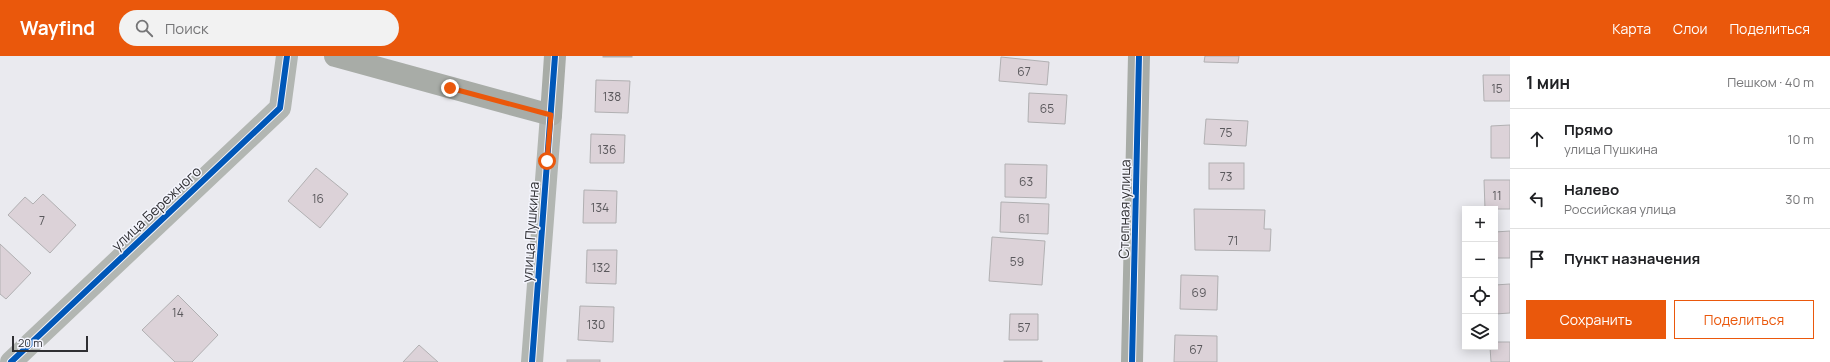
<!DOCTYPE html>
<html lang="ru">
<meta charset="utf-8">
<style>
:root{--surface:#fff;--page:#f2f2f2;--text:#202124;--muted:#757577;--line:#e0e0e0;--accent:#ea580c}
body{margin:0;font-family:Manrope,sans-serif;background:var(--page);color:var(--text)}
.controls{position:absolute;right:12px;bottom:12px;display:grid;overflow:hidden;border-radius:0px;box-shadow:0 2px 10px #0003}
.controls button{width:36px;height:36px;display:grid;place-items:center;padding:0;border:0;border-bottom:1px solid var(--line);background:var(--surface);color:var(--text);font:20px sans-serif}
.scale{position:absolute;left:12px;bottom:10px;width:76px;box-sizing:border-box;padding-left:4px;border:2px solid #2f2f33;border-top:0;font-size:11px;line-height:14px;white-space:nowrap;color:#2f2f33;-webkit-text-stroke:3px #f4f5fd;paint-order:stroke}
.stop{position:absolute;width:12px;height:12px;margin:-9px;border:3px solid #ea580c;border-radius:50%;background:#fff}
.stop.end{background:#ea580c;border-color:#fff;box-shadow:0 1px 4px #0008}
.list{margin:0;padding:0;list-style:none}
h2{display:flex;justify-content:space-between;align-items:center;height:52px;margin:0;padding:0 16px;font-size:17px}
h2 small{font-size:13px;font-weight:400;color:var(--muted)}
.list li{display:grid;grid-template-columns:26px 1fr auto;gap:12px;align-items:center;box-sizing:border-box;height:60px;padding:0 16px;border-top:1px solid var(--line)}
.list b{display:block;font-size:15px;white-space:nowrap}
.list p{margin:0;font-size:13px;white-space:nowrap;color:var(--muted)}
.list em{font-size:13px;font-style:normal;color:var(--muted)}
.actions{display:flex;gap:8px;padding:12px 16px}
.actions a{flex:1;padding:9px 0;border:1px solid var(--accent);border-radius:0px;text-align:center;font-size:14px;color:var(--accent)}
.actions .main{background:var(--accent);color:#fff}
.icon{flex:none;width:22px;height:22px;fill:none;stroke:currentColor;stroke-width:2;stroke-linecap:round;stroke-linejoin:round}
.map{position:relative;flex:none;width:1510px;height:306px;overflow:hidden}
header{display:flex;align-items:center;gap:24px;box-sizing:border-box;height:56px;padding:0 20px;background:var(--accent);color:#fff}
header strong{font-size:19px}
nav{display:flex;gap:22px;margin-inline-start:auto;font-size:14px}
.search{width:280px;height:36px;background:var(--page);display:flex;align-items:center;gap:10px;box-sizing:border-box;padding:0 14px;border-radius:22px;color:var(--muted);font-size:15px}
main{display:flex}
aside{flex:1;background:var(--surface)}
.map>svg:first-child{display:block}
.building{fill:#dcd2d8;stroke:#b1b0b2}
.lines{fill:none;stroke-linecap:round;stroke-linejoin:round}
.street{stroke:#b2b6b2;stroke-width:22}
.secondary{stroke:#a8aca7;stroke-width:22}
.cycleway-casing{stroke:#f4f5fd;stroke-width:8}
.cycleway{stroke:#0057b8;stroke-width:6}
.route{stroke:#ea580c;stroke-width:5}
.labels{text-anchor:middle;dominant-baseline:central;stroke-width:3;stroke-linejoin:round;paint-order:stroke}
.number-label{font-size:12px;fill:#5a585c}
.street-label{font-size:14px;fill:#2f2f33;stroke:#f4f5fd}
</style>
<header>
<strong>Wayfind</strong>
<div class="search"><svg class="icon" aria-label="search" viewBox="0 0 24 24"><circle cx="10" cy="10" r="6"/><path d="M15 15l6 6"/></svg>Поиск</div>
<nav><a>Карта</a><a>Слои</a><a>Поделиться</a></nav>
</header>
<main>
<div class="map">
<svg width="1510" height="306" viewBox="0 0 1510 306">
<rect width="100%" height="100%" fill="#eaeaef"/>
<g class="building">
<rect x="603" y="0" width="29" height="1"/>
<polygon points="1205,0 1239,0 1238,7 1204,6"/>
<polygon points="1001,1 1049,6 1047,29 999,25"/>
<polygon points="1483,19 1510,19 1510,45 1484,45"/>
<polygon points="596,24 630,25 628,57 595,56"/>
<polygon points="1029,37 1067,39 1065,68 1028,66"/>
<polygon points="1206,63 1248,65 1246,90 1204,88"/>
<polygon points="1510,69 1510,102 1491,102 1491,70"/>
<polygon points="591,78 625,79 624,107 590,107"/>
<rect x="1209" y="107" width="35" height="26"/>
<polygon points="1005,108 1047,109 1046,142 1005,141"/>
<polygon points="316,112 348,138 320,172 288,145"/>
<polygon points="1484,124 1510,124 1510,153 1485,153"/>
<polygon points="584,134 617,135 616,167 583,167"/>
<polygon points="43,138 76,169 50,197 8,159 25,141 33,148"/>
<polygon points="1001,146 1049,148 1048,178 1000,176"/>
<polygon points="1194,153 1265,154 1264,173 1271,173 1270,195 1195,194"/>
<polygon points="1510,175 1510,202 1495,202 1495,176"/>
<polygon points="992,181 1045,185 1042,229 989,225"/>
<polygon points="0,188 31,217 6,243 0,238"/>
<polygon points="587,194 617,194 616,228 586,227"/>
<polygon points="1181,219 1218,220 1217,254 1180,253"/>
<polygon points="1510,228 1510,257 1495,258 1495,229"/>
<polygon points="178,239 218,279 192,306 175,306 142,274"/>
<polygon points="580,250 614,251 613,286 578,284"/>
<polygon points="1010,258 1038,258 1038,284 1009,284"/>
<polygon points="1175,279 1217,280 1217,306 1174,306"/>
<polygon points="1495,286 1510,286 1510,306 1491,306 1490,291 1495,291"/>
<polygon points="419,289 438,306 403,306"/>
<rect x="567" y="304" width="33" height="2"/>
<rect x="1004" y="305" width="38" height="1"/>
</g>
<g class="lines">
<g class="street">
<polyline points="11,306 280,52 287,0"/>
<polyline points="532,306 551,59"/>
</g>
<g class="secondary">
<polyline points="335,0 551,59 555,0"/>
<polyline points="1132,306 1139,0"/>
</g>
<g class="cycleway-casing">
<g id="cycleway">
<polyline points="11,306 280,52 287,0"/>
<polyline points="532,306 555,0"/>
<polyline points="1132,306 1139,0"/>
</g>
</g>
<use href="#cycleway" class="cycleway"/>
</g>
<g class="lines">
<polyline class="route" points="450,32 551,59 547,105"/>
</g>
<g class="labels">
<g class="number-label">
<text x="1024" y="15">67</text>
<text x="1497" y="32">15</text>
<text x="612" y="40">138</text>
<text x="1047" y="52">65</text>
<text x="1226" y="76">75</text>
<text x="607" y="93">136</text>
<text x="1226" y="120">73</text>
<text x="1026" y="125">63</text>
<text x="1497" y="139">11</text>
<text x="318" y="142">16</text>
<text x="600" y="151">134</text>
<text x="1024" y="162">61</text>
<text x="42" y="164">7</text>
<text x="1233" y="184">71</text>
<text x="1017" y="205">59</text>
<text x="601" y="211">132</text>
<text x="1199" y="236">69</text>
<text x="178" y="256">14</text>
<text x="596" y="268">130</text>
<text x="1024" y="271">57</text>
<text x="1196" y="293">67</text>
</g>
<g class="street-label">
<text transform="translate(156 152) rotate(-43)">улица Бережного</text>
<text transform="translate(1124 153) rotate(-89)">Степная улица</text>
<text transform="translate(530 176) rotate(-86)">улица Пушкина</text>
</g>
</g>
</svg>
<div class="controls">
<button>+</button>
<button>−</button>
<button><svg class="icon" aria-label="locate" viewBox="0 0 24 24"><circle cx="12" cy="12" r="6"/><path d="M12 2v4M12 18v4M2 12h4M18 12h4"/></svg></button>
<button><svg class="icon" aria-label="layers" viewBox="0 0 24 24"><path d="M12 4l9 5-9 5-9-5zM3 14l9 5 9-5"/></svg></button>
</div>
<div class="scale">20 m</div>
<div class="stop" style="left:547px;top:105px"></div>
<div class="stop end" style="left:450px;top:32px"></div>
</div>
<aside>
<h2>1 мин<small>Пешком · 40 m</small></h2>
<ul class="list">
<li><svg class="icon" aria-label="ahead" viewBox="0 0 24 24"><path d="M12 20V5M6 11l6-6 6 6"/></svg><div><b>Прямо</b><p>улица Пушкина</p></div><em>10 m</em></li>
<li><svg class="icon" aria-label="left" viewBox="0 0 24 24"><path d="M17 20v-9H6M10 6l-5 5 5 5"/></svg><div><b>Налево</b><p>Российская улица</p></div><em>30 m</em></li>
<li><svg class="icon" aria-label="arrive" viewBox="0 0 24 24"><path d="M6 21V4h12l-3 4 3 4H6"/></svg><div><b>Пункт назначения</b></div></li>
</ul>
<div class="actions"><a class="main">Сохранить</a><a>Поделиться</a></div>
</aside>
</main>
